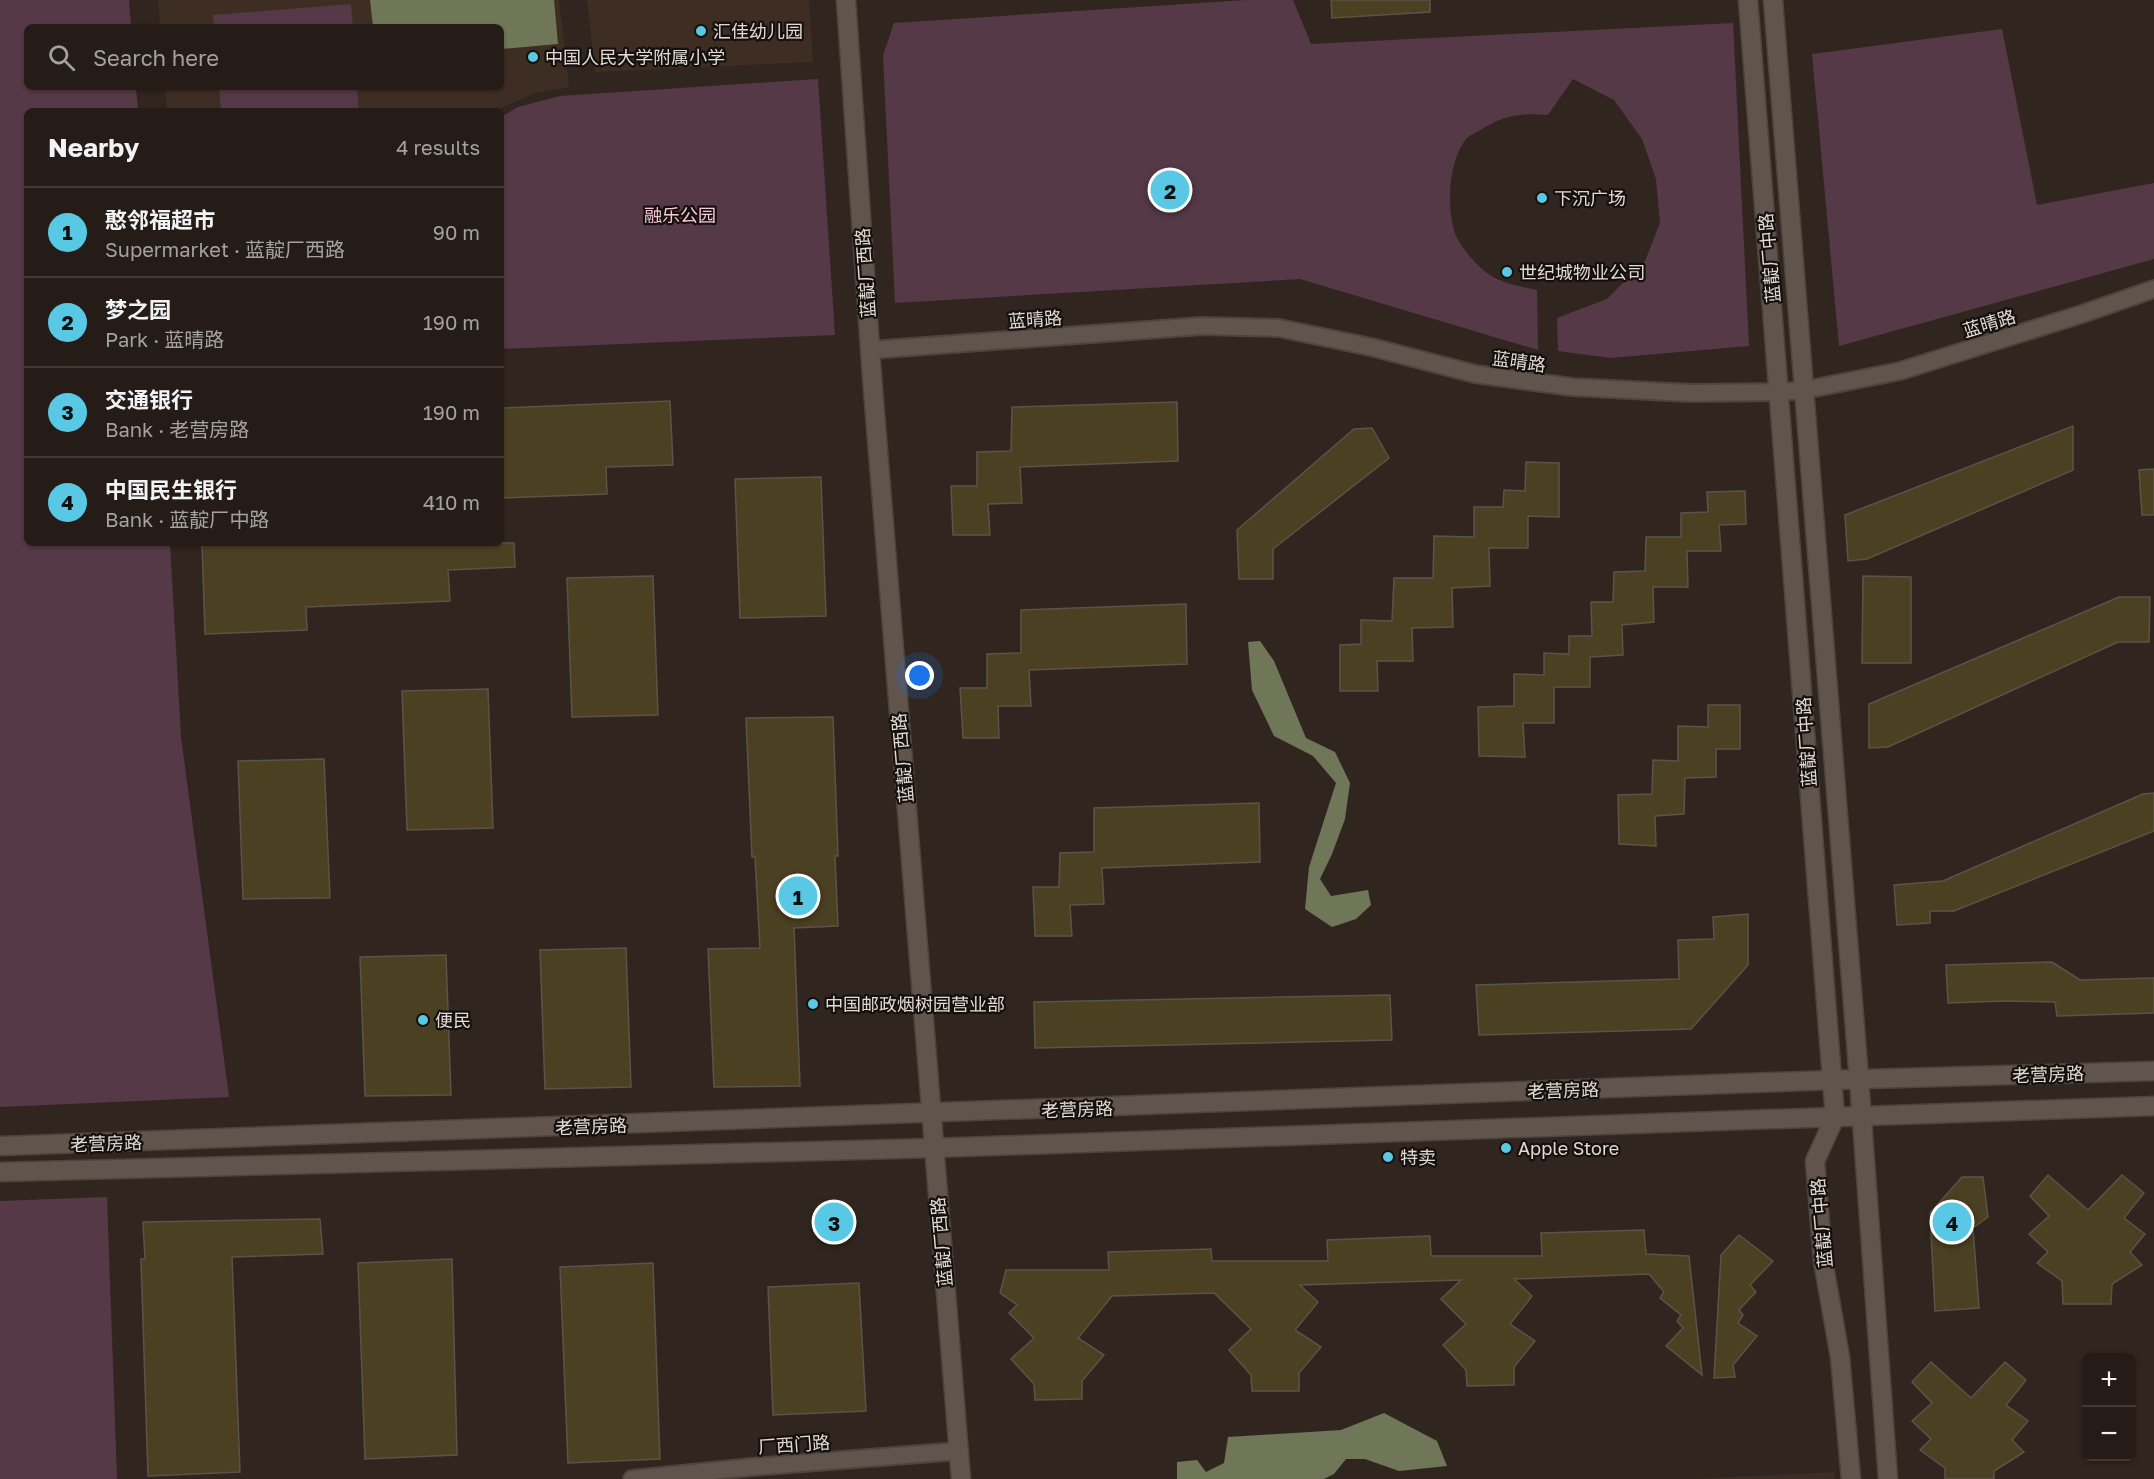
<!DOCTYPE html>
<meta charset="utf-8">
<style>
:root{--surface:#251c17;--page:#2d2520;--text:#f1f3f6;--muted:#a3a1a1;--line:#423a36;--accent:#59c8e4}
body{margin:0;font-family:"Golos Text","Noto Sans SC",sans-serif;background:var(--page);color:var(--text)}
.controls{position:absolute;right:18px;bottom:18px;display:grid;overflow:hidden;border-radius:9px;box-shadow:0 2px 4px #0004}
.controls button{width:54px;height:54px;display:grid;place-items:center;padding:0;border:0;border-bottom:2px solid var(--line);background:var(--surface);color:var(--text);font:30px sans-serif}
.you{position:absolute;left:920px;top:676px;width:21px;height:21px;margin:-15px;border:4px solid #fff;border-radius:50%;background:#1a73e8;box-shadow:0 0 0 9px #1a73e833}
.badge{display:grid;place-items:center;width:39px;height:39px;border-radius:50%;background:var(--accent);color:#111;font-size:20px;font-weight:700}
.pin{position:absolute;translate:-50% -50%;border:3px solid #fff;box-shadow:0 2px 6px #0006}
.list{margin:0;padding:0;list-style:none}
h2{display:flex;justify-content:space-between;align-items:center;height:78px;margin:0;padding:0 24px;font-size:26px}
h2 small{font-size:20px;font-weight:400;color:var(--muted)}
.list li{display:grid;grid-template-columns:39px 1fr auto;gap:18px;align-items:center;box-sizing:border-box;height:90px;padding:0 24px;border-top:2px solid var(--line)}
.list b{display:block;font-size:22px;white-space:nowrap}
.list p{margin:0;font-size:20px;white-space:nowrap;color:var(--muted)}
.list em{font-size:20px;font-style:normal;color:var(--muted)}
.icon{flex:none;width:33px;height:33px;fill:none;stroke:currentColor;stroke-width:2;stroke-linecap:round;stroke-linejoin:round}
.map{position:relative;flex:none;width:2154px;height:1479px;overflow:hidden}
.search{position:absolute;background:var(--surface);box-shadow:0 2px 4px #0004;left:24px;top:24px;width:480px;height:66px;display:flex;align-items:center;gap:15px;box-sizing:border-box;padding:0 21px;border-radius:9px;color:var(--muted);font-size:22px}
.panel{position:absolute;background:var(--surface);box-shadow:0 2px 4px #0004;left:24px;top:108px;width:480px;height:438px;border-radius:9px}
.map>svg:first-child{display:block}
.built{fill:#3d2d22}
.green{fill:#553946}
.water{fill:#6f7758}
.building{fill:#4c4023;stroke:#5a5448;stroke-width:1.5}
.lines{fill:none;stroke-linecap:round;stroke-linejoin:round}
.minor-casing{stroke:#4d443e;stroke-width:20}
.tertiary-casing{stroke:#4d443e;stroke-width:21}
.minor{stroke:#60544c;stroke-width:16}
.tertiary{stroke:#60544c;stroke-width:18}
.poi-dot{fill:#59c8e4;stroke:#15100d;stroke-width:2}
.labels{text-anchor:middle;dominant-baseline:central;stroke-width:4.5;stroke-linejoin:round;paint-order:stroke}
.poi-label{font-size:18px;fill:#e0d9d4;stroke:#15100d;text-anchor:start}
.park-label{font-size:18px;fill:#f8c7dc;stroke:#15100d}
.street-label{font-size:18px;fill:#e0d9d4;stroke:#15100d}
</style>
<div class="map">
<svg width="2154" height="1479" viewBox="0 0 2154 1479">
<rect width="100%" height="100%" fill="#31261f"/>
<g class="built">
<polygon points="158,0 559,0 569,87 536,93 494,111 167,111 165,87 501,87 501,27 160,27"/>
<polygon points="587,0 809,0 813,62 595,72"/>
<polygon points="1834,1472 1835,1479 1694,1479"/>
</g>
<g class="green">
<polygon points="0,0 129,0 131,27 27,27 27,87 136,87 138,111 27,111 27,543 170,543 181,737 229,1097 0,1107"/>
<path d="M1246,0H1293L1311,44L1733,23L1749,346L1610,358L1558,351L1557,318L1607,299L1645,261L1660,223L1656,179L1642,139L1614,100L1573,79L1548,115C1520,113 1503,115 1479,131C1475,133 1470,135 1467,138C1448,160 1446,210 1456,236C1463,250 1479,269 1493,277C1506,284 1522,287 1537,290L1538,350L1300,279L895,303L883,56L894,23Z"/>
<polygon points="351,4 353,27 214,27 213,15"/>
<polygon points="2002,29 2037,205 2154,183 2154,259 1839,346 1812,54"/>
<polygon points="818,79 835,335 501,349 501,117 518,107 560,96"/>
<polygon points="219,87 357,87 359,111 221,111"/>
<polygon points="107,1197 117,1479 0,1479 0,1201"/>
</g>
<g class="water">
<polygon points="370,0 554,0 558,44 501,49 501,27 373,27"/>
<polygon points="1260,641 1274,661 1306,738 1335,752 1350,783 1345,819 1332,854 1320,879 1331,896 1368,890 1371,905 1356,919 1332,927 1305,909 1309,867 1336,783 1313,756 1274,736 1252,690 1248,642"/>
<polygon points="1384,1413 1437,1441 1447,1466 1399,1471 1365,1459 1346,1459 1334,1474 1324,1479 1177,1479 1177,1462 1197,1460 1206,1472 1224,1463 1228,1437 1341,1430"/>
</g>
<g class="building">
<polygon points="1331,0 1430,0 1430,12 1332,18"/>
<polygon points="670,401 673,465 606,467 607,494 501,498 501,408"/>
<polygon points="1177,402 1178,461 1020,467 1022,503 988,504 990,535 953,535 951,486 977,486 977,452 1011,451 1012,407"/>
<polygon points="2073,426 2073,470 1867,559 1848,561 1845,515"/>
<polygon points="1372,428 1389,458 1273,549 1273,579 1239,579 1237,530 1354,429"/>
<polygon points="1526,462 1559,463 1559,517 1528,516 1528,548 1489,548 1490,586 1452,588 1453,627 1412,628 1413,661 1377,661 1378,691 1340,691 1340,645 1361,644 1361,620 1392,621 1394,578 1433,578 1434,536 1474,537 1474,507 1503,507 1504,490 1525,491"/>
<polygon points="2154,469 2154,515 2142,515 2139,470"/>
<polygon points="821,477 826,616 740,618 735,479"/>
<polygon points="1745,491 1746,524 1719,525 1721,551 1687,551 1688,587 1653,587 1654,622 1622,625 1623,655 1590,657 1590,687 1554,687 1554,723 1523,723 1525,757 1479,756 1478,707 1514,706 1514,674 1544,675 1544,653 1569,654 1569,636 1592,636 1591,602 1613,602 1614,572 1645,571 1646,537 1681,537 1681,513 1708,512 1707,492"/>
<polygon points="202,543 514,543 515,567 448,570 450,601 306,607 307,630 205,634"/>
<polygon points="653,576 658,715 572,717 567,578"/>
<polygon points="1863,576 1911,577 1911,663 1862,663"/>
<polygon points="2119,597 2150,597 2149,642 2118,642 1888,747 1869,748 1869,704"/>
<polygon points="1186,604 1187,664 1029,670 1031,706 998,706 999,738 963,738 960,688 987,688 987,654 1021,653 1021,610"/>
<polygon points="488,689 493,828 407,830 402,691"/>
<polygon points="1708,705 1740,705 1740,749 1716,749 1716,777 1685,778 1684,814 1655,816 1656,846 1619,844 1618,795 1652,794 1653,760 1678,761 1678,726 1708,727"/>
<polygon points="833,717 838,856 835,856 838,926 794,928 800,1086 714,1087 708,949 760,948 755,857 752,857 746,718"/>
<polygon points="324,759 330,898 243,899 238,761"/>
<polygon points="2154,793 2154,831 1954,911 1930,911 1930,923 1897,925 1894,885 1943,881 2143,794"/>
<polygon points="1259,803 1260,862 1102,868 1104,904 1070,905 1072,936 1035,936 1033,887 1059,887 1060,853 1094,852 1094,808"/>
<polygon points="1748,914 1748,965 1691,1029 1479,1035 1476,985 1679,979 1678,940 1714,939 1713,917"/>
<polygon points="626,948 631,1087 545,1089 540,950"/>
<polygon points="446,955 451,1095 365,1096 360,957"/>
<polygon points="2052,962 2080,980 2154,978 2154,1013 2057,1016 2055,1002 2004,1001 1948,1003 1946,965"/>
<polygon points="1390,995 1392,1040 1035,1048 1034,1002"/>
<polygon points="2048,1175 2088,1210 2122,1175 2144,1193 2124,1218 2145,1234 2130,1252 2142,1265 2112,1284 2111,1304 2063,1304 2062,1281 2037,1263 2048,1252 2029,1234 2049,1216 2030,1196"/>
<polygon points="1962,1177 1983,1177 1988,1217 1973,1228 1979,1308 1935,1311 1930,1213"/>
<polygon points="320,1219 323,1254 232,1257 240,1472 148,1476 141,1259 145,1259 143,1222"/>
<polygon points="1644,1230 1646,1254 1689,1256 1702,1375 1666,1346 1683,1328 1677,1321 1681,1315 1660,1298 1664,1292 1649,1274 1514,1279 1532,1296 1510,1324 1535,1341 1514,1367 1514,1385 1467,1386 1466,1370 1443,1345 1466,1324 1441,1299 1461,1280 1300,1285 1318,1302 1295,1330 1321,1347 1299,1373 1299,1391 1252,1391 1251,1375 1229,1350 1251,1329 1214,1293 1112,1296 1078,1338 1104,1355 1082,1381 1082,1399 1035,1400 1034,1384 1011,1359 1034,1338 1009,1313 1017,1305 1000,1293 1006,1270 1109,1270 1108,1252 1211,1249 1212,1261 1328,1261 1327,1240 1430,1236 1431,1256 1542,1256 1541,1233"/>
<polygon points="1739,1235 1773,1261 1750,1285 1756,1292 1739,1310 1743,1315 1738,1323 1757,1336 1733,1365 1735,1377 1714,1378 1721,1255"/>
<polygon points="452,1259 457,1455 365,1459 358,1263"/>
<polygon points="653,1263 660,1459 568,1463 560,1267"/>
<polygon points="859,1283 866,1411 773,1415 768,1287"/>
<polygon points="1931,1362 1971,1398 2005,1362 2026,1380 2006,1405 2028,1421 2012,1440 2024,1452 1994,1471 1994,1479 1945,1479 1945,1468 1920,1450 1931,1439 1912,1421 1932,1403 1912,1382"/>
</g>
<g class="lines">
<g class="minor-casing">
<g id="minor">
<polyline points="870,350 1202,326 1279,328 1371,347 1475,374 1572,387 1690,393 1780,392 1805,390 1900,371 2082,314 2154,289"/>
<polyline points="632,1479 752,1467 959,1451"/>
</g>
</g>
<g class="tertiary-casing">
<g id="tertiary">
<polyline points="846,0 872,377 961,1479"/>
<polyline points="1748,0 1835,1117 1815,1161 1823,1261 1840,1357 1851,1479"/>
<polyline points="1773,0 1859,1079 1888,1479"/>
<polyline points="0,1146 1832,1080 2154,1071"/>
<polyline points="0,1172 933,1148 2154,1106"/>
</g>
</g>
<use href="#minor" class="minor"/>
<use href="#tertiary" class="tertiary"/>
</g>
<g class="poi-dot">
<circle cx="701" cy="31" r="6"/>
<circle cx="533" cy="57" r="6"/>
<circle cx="1542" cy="198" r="6"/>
<circle cx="1507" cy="272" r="6"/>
<circle cx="813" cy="1004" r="6"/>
<circle cx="423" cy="1020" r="6"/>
<circle cx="1506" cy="1148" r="6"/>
<circle cx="1388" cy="1157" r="6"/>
</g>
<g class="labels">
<g class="poi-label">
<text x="713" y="31">汇佳幼儿园</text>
<text x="545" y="57">中国人民大学附属小学</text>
<text x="1554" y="198">下沉广场</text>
<text x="1519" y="272">世纪城物业公司</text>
<text x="825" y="1004">中国邮政烟树园营业部</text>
<text x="435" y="1020">便民</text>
<text x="1518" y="1148">Apple Store</text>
<text x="1400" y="1157">特卖</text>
</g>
<g class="park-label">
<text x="680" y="215">融乐公园</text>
</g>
<g class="street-label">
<text transform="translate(1769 258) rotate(-95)">蓝靛厂中路</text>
<text transform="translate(865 273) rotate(-94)">蓝靛厂西路</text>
<text transform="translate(1035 319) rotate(-4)">蓝晴路</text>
<text transform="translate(1989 323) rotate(-17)">蓝晴路</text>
<text transform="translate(1519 361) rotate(8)">蓝晴路</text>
<text transform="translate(1806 742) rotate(-94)">蓝靛厂中路</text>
<text transform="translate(902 758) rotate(-95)">蓝靛厂西路</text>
<text transform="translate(2048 1074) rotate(-2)">老营房路</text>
<text transform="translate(1563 1090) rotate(-2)">老营房路</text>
<text transform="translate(1077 1109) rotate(-2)">老营房路</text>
<text transform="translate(591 1126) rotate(-2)">老营房路</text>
<text transform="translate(106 1143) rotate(-2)">老营房路</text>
<text transform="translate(1821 1223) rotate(-95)">蓝靛厂中路</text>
<text transform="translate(941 1242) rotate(-95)">蓝靛厂西路</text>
<text transform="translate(794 1444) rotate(-4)">厂西门路</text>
</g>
</g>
</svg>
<div class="controls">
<button>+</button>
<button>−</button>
</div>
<div class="you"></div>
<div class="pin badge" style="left:798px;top:896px">1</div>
<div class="pin badge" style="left:1170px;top:190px">2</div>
<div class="pin badge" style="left:834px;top:1222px">3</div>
<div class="pin badge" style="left:1952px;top:1222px">4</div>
<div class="search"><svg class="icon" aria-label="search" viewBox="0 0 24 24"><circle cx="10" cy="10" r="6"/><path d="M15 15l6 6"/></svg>Search here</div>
<section class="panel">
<h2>Nearby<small>4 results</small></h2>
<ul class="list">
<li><span class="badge">1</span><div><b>憨邻福超市</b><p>Supermarket · 蓝靛厂西路</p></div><em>90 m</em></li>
<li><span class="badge">2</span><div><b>梦之园</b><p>Park · 蓝晴路</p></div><em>190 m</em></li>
<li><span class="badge">3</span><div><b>交通银行</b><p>Bank · 老营房路</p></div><em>190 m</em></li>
<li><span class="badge">4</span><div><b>中国民生银行</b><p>Bank · 蓝靛厂中路</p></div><em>410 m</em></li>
</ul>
</section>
</div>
